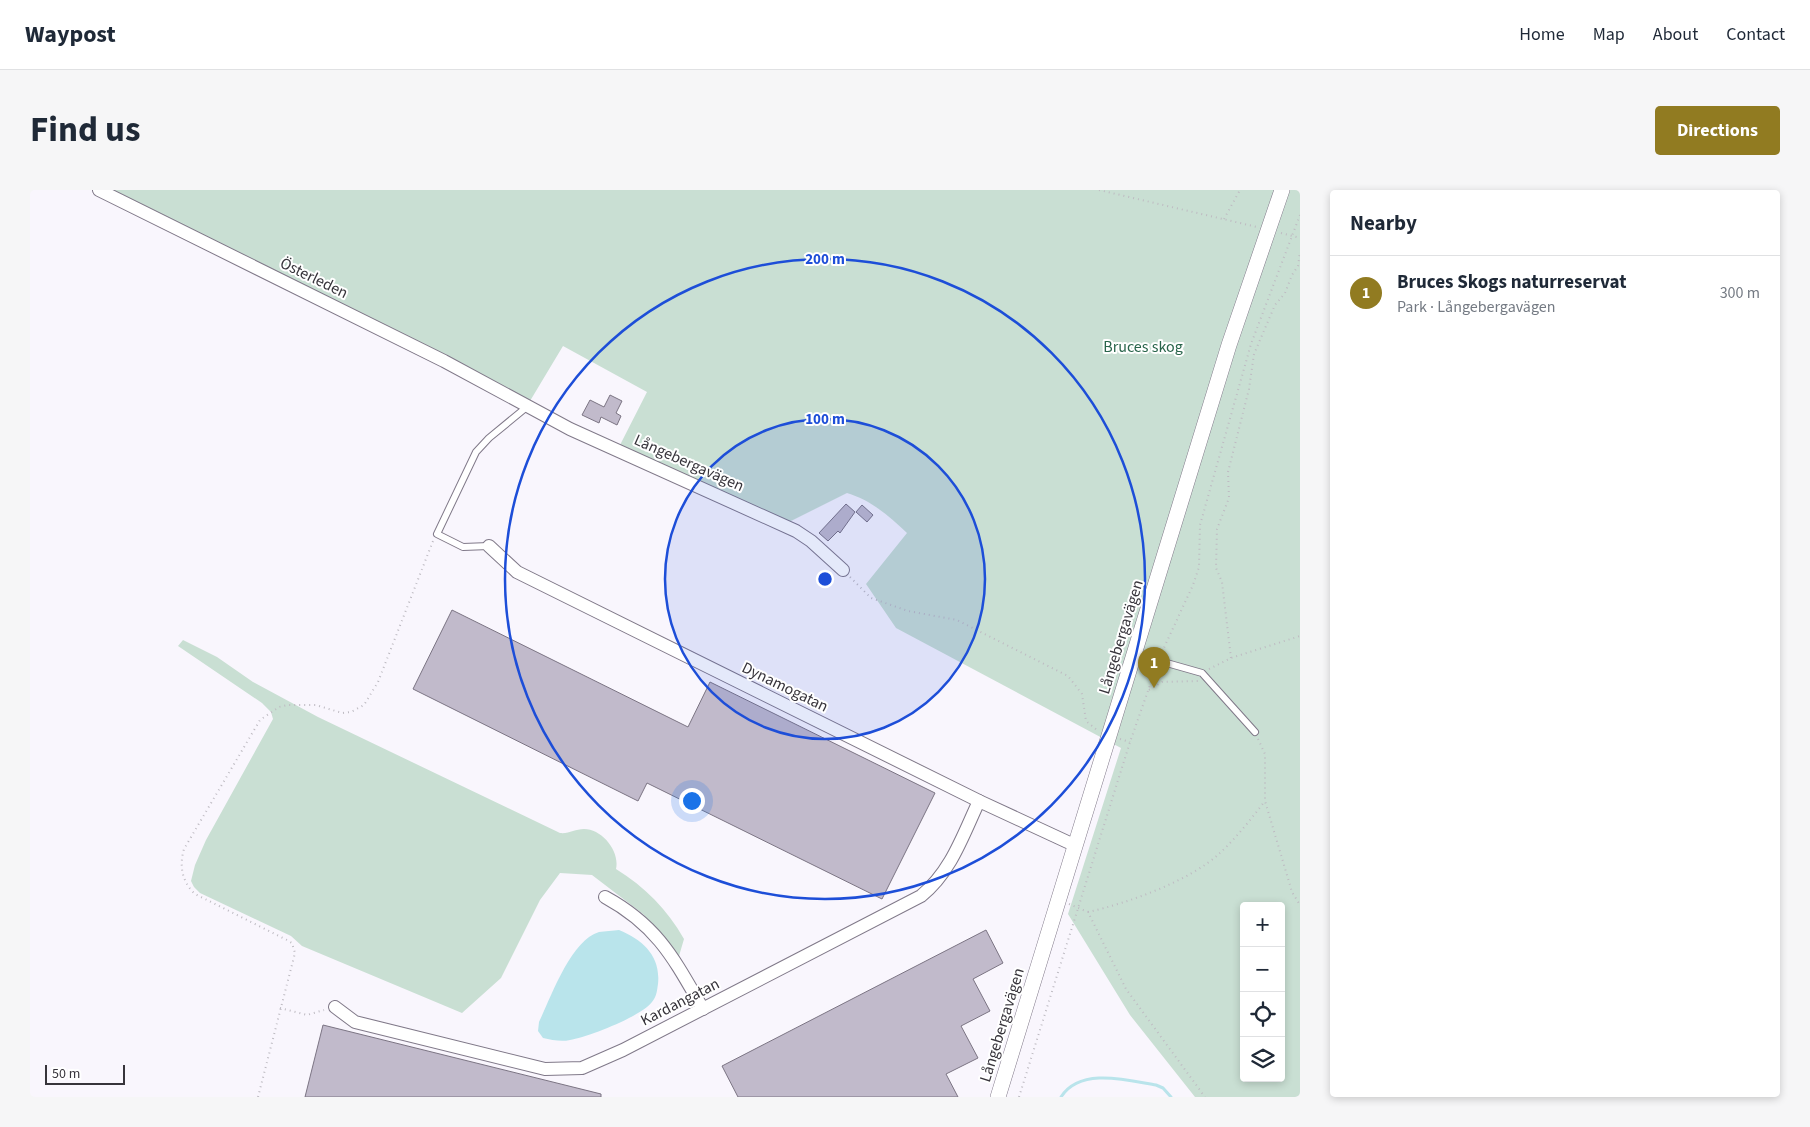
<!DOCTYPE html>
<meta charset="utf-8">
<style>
:root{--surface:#fff;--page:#f6f6f7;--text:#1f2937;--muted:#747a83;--line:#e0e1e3;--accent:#917b21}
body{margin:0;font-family:"Source Sans 3",sans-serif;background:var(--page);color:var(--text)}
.controls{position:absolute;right:15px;bottom:15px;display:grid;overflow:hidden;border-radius:5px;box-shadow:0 2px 8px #0003}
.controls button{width:45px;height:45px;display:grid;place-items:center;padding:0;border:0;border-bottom:1px solid var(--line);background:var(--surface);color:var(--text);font:25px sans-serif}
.scale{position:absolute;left:15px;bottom:12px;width:80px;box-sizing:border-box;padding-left:5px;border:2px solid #37343b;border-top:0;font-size:14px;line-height:18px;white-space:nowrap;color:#37343b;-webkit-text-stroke:4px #fff;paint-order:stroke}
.you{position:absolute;left:661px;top:610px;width:18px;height:18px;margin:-12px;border:4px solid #fff;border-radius:50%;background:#1a73e8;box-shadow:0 0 0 8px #1a73e833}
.badge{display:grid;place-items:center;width:32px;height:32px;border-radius:50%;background:var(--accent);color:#fff;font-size:16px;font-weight:700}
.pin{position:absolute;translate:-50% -41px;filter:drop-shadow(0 1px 2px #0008)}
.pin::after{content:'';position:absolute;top:26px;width:18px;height:15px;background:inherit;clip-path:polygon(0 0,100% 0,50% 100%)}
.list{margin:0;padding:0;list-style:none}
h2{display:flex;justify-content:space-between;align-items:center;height:65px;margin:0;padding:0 20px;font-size:21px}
h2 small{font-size:16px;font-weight:400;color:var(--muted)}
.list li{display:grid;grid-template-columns:32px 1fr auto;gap:15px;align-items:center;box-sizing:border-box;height:75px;padding:0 20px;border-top:1px solid var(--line)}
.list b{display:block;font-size:19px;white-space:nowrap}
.list p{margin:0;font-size:16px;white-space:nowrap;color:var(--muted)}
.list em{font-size:16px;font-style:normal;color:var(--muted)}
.icon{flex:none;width:28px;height:28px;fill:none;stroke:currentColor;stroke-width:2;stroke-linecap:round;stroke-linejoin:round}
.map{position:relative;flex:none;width:1270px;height:907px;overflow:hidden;border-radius:5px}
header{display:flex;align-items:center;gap:30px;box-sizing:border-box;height:70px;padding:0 25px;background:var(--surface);border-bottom:1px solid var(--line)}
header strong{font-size:24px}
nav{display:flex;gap:28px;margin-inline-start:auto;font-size:18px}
.intro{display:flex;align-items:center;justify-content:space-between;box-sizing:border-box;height:120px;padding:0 30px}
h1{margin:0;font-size:35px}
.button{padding:12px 22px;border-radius:5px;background:var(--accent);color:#fff;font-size:18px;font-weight:700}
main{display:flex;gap:30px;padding:0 30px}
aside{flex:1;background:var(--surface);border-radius:5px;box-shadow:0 2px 8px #0003}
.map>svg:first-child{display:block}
.green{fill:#c9dfd3;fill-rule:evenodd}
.water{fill:#b9e4eb}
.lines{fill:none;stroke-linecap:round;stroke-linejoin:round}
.stream{stroke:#b9e4eb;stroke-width:3}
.building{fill:#c1bacb;stroke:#7b7483}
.service-casing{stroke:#807989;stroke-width:8}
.minor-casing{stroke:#807989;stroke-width:14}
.tertiary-casing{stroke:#807989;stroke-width:16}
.path{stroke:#bebbc2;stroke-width:2;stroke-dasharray:1 4;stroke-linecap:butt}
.service{stroke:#fff;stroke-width:6}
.minor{stroke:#fff;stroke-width:12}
.tertiary{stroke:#fff;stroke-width:15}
.ring{fill:none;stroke:#1d4ed8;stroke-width:2.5}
.labels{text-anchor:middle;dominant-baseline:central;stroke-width:4;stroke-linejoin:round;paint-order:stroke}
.street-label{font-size:16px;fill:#37343b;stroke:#fff}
.park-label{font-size:16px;fill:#29654b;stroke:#fff}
.centre{fill:#1d4ed8;stroke:#fff;stroke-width:2.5}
.ring-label{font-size:15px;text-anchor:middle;font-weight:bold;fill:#1d4ed8;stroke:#fff;stroke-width:4;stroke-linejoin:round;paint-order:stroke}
</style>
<header>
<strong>Waypost</strong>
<nav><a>Home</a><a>Map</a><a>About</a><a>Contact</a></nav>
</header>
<div class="intro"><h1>Find us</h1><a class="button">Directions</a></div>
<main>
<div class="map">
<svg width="1270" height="907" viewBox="0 0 1270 907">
<rect width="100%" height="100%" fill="#f9f6fd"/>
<g class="green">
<path d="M74,0H1270V907H1165L1100,825L1038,724L1091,558L866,438L836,394L877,343C860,327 841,310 817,303L759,332L590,255L617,202L533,156L500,211ZM1214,716H1251V888H1214Z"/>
<path d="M153,450L187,467L223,492L288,527L530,643C539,644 545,639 554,639C572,639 590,661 586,679C615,697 637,719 654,749L649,766L613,724L562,685L530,683L510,710L471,788L432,823L272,756L261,746L170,703L164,697L161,691L165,675L176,650L243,529L241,522L232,513L148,456Z"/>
</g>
<path class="water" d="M589,740C613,750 631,766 628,794C627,800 627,806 622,812C612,826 558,847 540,850C531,852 522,850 513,848L508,841L509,832C521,807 541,750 569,742C575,741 583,741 589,740Z"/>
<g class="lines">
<path class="stream" d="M1031,907C1050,877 1097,890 1126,895L1133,898L1141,907"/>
</g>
<g class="building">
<polygon points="580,205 592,211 586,223 591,226 587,235 571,227 569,233 552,225 560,210 574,217"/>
<polygon points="816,314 825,322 810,343 808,341 798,351 789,343"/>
<polygon points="832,315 843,325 837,332 826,322"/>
<polygon points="422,420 658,537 680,492 905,603 852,709 617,593 608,611 383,499"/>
<polygon points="956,740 973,773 943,789 960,821 931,836 948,868 916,884 928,907 708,907 692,876"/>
<polygon points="293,835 571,904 571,907 275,907"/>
</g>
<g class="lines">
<g class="service-casing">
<g id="service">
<polyline points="459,356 433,357 407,344 446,262 459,248 498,216"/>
<polyline points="1105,464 1172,483 1225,542"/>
</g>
</g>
<g class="minor-casing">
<g id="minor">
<polyline points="69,0 414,171 540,239 766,341 781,351 813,380"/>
<polyline points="459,356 487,382 949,611 1044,655"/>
<path d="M575,707C628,736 644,769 673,819"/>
<path d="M305,817L325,832L515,879L552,878L593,860L891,706C921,682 933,645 949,611"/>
</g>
</g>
<g class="tertiary-casing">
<polyline id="tertiary" points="968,907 1199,155 1252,0"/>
</g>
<g class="path">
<polyline points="1069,0 1227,37"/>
<polyline points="1194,29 1210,0"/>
<polyline points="1251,43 1270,48"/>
<polyline points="820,387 841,408 878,421 927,430 1038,486 1052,504 1056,531 1067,540"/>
<polyline points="1132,462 1163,395 1169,377 1170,335 1221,154 1270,25"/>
<polyline points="1201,468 1192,392 1186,378 1187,339 1199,308 1198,282 1219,199 1224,164 1245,115 1255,103 1262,85 1268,76 1270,62"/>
<polyline points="1179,479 1201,468 1270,446"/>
<polyline points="1119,500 1132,492 1169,491"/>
<polyline points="1090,549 1100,552"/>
<polyline points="1228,549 1235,564 1235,611 1262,702 1270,715"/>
<polyline points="1039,714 1058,722 1096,799 1175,907"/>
<path d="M1058,722C1098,713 1160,691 1190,663C1207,647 1221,629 1235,611"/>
<polyline points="250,818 277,825 294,820"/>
<path d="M228,907L265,763L262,753L257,750L165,704C152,692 149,676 154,659L230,530L249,517L257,515H286L312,523L321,522L334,515L348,492L403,351"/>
<polyline points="989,907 1100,552 1126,478"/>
</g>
<use href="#service" class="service"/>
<use href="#minor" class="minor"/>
<use href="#tertiary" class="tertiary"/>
</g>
<circle cx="795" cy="389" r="160" fill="#1d4ed8" fill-opacity=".12"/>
<g class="ring">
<circle cx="795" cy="389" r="160"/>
<circle cx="795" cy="389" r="320"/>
</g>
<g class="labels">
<g class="street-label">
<text transform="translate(284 88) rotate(26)">Österleden</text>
<text transform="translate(659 273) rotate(24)">Långebergavägen</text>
<text transform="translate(1091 447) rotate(-73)">Långebergavägen</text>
<text transform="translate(755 497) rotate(26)">Dynamogatan</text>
<text transform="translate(650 812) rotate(-27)">Kardangatan</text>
<text transform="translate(972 835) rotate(-73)">Långebergavägen</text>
</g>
<g class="park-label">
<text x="1113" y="157">Bruces skog</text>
</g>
</g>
<circle cx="795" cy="389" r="8" class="centre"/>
<g class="ring-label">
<text x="795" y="74">200 m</text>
<text x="795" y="234">100 m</text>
</g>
</svg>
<div class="controls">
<button>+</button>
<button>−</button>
<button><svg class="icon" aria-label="locate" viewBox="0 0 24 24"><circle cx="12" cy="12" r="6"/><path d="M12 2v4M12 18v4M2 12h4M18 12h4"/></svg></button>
<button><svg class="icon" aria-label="layers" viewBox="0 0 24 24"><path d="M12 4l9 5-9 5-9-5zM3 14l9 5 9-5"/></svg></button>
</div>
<div class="scale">50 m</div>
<div class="you"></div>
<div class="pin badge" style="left:1124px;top:498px">1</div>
</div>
<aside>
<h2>Nearby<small></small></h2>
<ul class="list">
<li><span class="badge">1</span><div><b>Bruces Skogs naturreservat</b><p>Park · Långebergavägen</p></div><em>300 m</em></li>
</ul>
</aside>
</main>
